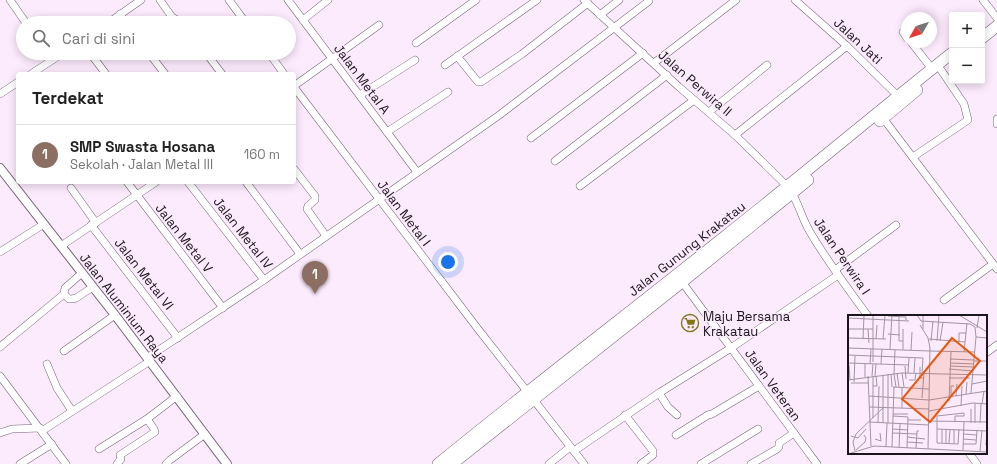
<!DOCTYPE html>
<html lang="id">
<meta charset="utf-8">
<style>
:root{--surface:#fff;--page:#f6f6f6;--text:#222;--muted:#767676;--line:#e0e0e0;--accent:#837619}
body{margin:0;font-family:"Space Grotesk",sans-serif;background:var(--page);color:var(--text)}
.controls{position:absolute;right:12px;top:12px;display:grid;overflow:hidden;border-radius:4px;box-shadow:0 2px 10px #0003}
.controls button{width:36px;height:36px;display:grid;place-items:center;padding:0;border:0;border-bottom:1px solid var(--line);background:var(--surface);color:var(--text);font:20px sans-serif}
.compass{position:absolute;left:901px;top:12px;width:36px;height:36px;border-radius:50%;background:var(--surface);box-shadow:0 2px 10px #0003;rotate:231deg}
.you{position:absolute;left:448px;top:262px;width:14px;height:14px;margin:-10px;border:3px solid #fff;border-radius:50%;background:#1a73e8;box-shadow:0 0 0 6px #1a73e833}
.badge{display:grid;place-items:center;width:26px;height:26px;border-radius:50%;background:var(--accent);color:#fff;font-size:13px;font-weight:700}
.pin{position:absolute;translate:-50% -33px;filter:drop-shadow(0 1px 2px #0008)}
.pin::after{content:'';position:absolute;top:21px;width:14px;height:12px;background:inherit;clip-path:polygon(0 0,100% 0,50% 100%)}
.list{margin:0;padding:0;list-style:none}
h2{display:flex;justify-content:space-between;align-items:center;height:52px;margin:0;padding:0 16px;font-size:17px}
h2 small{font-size:13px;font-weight:400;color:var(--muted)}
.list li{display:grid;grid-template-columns:26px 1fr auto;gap:12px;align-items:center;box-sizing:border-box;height:60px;padding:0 16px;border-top:1px solid var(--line)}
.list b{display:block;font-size:15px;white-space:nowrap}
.list p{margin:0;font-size:13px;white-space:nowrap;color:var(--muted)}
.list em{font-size:13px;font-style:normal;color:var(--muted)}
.icon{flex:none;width:22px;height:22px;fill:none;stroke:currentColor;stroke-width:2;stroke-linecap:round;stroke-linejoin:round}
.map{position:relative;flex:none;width:997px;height:464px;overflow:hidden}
.search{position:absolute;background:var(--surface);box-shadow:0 2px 10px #0003;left:16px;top:16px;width:280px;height:44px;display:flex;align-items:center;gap:10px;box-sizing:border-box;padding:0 14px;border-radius:22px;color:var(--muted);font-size:15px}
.panel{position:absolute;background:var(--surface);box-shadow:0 2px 10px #0003;left:16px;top:72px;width:280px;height:112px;border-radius:4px}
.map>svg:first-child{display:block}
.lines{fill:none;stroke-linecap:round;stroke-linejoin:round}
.minor-casing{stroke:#736373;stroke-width:8}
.tertiary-casing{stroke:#736373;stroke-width:10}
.trunk-casing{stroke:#736373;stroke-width:12}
.minor{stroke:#fff;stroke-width:7}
.tertiary{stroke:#fff;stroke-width:8}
.trunk{stroke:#fff;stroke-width:11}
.labels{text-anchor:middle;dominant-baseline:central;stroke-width:3;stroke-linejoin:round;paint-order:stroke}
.street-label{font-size:13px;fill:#1b151c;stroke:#fceafd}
.poi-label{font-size:13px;fill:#1b151c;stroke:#fceafd;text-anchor:start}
.inset-road{fill:none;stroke:#a295a3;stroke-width:1}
.view{fill:#e8590c;fill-opacity:0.15;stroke:#e8590c;stroke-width:2}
.inset-edge{fill:none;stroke:#1b151c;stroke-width:2}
</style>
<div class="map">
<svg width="997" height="464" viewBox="0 0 997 464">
<rect width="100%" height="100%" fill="#fceafd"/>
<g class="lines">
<g class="minor-casing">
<g id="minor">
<polyline points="10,0 26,23"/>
<polyline points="160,0 172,17 182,23"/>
<polyline points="229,0 246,23"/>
<polyline points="288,0 417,172"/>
<path d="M584,0L679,87L735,135L788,187C798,200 801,217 810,232C827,261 848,289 868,316"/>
<polyline points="795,0 847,46 900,98"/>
<polyline points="983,0 997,18"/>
<polyline points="120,14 126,23"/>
<polyline points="600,15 619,0"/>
<polyline points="303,20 328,0"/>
<polyline points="108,23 141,0"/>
<polyline points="903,32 907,38"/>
<polyline points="911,42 932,69"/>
<polyline points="416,43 476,0"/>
<polyline points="47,53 52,60"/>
<polyline points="90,53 106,74"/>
<polyline points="149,53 165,74"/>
<polyline points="206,53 222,74"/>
<polyline points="269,53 284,74"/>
<polyline points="457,56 478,82 481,82 522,54 588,3"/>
<polyline points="654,63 736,0"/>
<polyline points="445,65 537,0"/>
<polyline points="31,74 63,53"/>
<polyline points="294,86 379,25"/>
<polyline points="294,87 478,329 584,464"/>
<polyline points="0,94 18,82"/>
<polyline points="360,95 415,60"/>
<polyline points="709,112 767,65"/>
<polyline points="883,118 997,269"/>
<polyline points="997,119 997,124"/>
<polyline points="387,132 448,92"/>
<polyline points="735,135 847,46"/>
<polyline points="531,138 643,53"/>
<polyline points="913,157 968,120 964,104 941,70"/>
<polyline points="555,161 667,75"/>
<polyline points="294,169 315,196 315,200 308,206 307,209 326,236"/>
<polyline points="127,182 223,308"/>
<polyline points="188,182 264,280"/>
<polyline points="246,182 300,254"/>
<polyline points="580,186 694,100"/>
<polyline points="71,188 96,223"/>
<polyline points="91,225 178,338"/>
<polyline points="61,246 156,182"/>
<polyline points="0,252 44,224"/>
<polyline points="835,270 896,225"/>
<polyline points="682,282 817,464"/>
<polyline points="64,294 65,288 82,273"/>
<polyline points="944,300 993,264"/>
<polyline points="0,347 64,294 69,299 72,299 76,298 93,287"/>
<polyline points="64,351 115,315"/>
<polyline points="986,353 997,345"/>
<polyline points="147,358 264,280 498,116 649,1 649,0"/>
<polyline points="47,364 57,388 72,411"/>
<polyline points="0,376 66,464"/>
<polyline points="659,393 668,407 677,415"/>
<polyline points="625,415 653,451 653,455 641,464"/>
<polyline points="42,431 150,361"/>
<polyline points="0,433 12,429 40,428"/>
<polyline points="676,435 708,415 712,414 759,386"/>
<polyline points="99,449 147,419"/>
<polyline points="574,451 659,393 731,348 838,275"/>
<polyline points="969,453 977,464"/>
<polyline points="20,464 52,444"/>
<polyline points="117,464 121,459 120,455 155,432 154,429 147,419 177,396"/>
<polyline points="166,464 170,460 205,434"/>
<polyline points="549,464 570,447"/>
<polyline points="701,464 758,429"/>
<polyline points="751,464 777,449 779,447 779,443 794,433"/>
</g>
</g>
<g class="tertiary-casing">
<polyline id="tertiary" points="0,168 115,315 227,464"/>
</g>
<g class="trunk-casing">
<g id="trunk">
<polyline points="982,38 997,26"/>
<polyline points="880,121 917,90"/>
<path d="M438,464C532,387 628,314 723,238C800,177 875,114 952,53"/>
<polyline points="452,464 682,282 808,180"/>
</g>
</g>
<use href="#minor" class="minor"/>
<use href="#tertiary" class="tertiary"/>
<use href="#trunk" class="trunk"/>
</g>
<defs>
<g id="supermarket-ring" transform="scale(0.9)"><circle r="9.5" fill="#fceafd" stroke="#837619" stroke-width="1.5"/><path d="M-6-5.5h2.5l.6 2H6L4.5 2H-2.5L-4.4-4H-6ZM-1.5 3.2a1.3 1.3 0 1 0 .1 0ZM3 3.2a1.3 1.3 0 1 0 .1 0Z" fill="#837619"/></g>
</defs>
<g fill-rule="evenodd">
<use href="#supermarket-ring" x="690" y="323"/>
</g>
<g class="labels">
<g class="street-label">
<text transform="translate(858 41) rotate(43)">Jalan Jati</text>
<text transform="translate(362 79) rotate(53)">Jalan Metal A</text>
<text transform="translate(695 83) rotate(41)">Jalan Perwira II</text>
<text transform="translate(404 213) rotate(53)">Jalan Metal I</text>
<text transform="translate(243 233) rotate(52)">Jalan Metal IV</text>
<text transform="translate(184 238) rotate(52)">Jalan Metal V</text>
<text transform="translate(687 249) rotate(-38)">Jalan Gunung Krakatau</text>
<text transform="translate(842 256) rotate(56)">Jalan Perwira I</text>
<text transform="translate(144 274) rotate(52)">Jalan Metal VI</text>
<text transform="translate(124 308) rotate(52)">Jalan Aluminium Raya</text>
<text transform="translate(773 385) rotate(54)">Jalan Veteran</text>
</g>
<g class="poi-label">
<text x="703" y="316">Maju Bersama<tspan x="703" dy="15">Krakatau</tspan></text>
</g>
</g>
<g transform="translate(848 315)">
<rect width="139" height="139" fill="#fceafd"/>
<path class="inset-road" d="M51,0V26H55M69,0L73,6L122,9L127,12L128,22L139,23M75,0V14M111,0L139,17M40,1L58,2V5M0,3L61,6M72,10L80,23L82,33L80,134M129,13L131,0M0,14H25M20,14L21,28M40,19L52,20M0,23L38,24M15,24L16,0M28,24L29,10M35,24L37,0M81,24L117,27M83,26L85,6M89,26L91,0M92,26L95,7M111,27V18H118M0,33L82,36M42,34L44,0M55,35V14M63,35L64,17M82,36L127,37M116,37L119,8M0,40L75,43L74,58M102,44L126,45M126,46H139M25,47V0M0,48L61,50M102,48L126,49M22,49L23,34M33,49L34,34M1,50L2,65M57,51L58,64M102,51L125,52M72,52V63H75M101,54L125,56M49,58L51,72M54,58L56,72M60,58L61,43M66,58L67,43M43,59L44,72M46,59L47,35M46,59L48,72M35,60V108M20,61L23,131M24,61L25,49M25,61V103M27,61L28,49M17,62V49M101,63H122M0,65L54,58L139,60M61,65H67L68,58M6,67L7,41M3,68H21M124,69L139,66M25,71H29L28,61M45,72L81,74M123,78L128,22M118,79L119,67M21,81L81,85L139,76M108,81L109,69M103,82V71H106M74,83L76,58M101,86L103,37M134,89L136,76M113,91L114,71M21,92L81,94M54,93V72M123,94V108M81,96L125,88L139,89M45,99H60M45,101L60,102L59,133M60,105H73M81,106L139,107M21,107L81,110M89,107V128L110,129L111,114M89,107V101L116,98V101H107V107M30,108L31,71M40,108V59M127,108V88M132,108L133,89M44,114L60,115M89,114L139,116M98,114V128M44,118L69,119M115,119L129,120M3,121L10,123L18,114M59,122L77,124M27,124L33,126L32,118M115,124L128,125M59,127L75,128M94,128V114M101,128L102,114M106,128V114M115,129H128L129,115M138,130L139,116M38,131L39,108M44,132L46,72M51,133L52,109M68,133L69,116H71M8,135L17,127L18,123L16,120M115,135L116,107M7,136L5,127L8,119L35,93M132,136L134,115M0,139L26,131L139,137M20,139H47"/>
<path class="view" d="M104,23L132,46L82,107L54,84Z"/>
<rect width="139" height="139" class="inset-edge"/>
</g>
</svg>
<div class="controls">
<button>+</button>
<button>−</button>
</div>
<svg class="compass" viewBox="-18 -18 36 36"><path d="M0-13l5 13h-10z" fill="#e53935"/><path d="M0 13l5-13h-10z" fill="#767676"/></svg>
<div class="you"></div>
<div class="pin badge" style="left:315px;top:294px;background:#8d6e63">1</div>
<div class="search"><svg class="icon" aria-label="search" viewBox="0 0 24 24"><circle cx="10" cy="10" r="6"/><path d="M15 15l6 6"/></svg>Cari di sini</div>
<section class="panel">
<h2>Terdekat<small></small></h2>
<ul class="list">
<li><span class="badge" style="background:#8d6e63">1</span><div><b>SMP Swasta Hosana</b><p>Sekolah · Jalan Metal III</p></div><em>160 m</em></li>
</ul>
</section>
</div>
